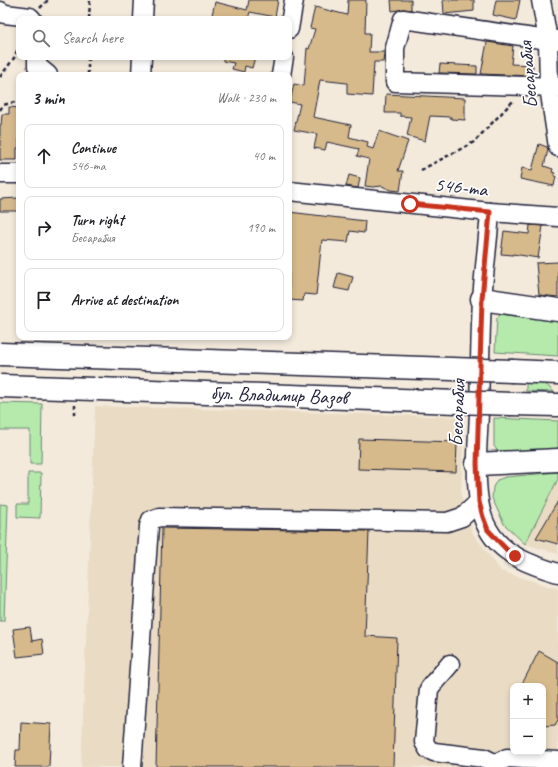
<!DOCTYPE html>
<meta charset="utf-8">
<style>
:root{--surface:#fff;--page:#f6f6f6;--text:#202124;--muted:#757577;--line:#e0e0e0}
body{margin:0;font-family:Caveat,sans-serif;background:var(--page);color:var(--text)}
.controls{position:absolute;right:12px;bottom:12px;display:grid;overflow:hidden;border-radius:8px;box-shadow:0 2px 6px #0003}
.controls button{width:36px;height:36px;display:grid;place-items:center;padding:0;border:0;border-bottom:1px solid var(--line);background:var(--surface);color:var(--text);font:20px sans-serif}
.stop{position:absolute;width:12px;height:12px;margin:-9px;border:3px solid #c8321e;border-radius:50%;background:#fff}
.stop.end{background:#c8321e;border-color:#fff;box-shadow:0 1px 4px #0008}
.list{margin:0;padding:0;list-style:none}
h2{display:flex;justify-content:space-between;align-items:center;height:52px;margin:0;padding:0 16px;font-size:17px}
h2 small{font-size:13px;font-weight:400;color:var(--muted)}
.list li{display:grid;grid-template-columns:26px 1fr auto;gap:12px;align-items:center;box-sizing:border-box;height:64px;margin:0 8px 8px;padding:0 8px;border:1px solid var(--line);border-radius:8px}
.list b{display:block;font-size:15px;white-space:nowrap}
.list p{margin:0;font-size:13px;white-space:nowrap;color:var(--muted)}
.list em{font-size:13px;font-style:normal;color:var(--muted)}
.icon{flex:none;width:22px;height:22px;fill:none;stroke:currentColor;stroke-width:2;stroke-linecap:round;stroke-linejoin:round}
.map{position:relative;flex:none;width:558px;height:767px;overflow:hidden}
.search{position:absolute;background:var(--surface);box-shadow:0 2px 6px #0003;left:16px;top:16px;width:276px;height:44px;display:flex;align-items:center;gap:10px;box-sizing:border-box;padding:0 14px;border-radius:8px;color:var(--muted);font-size:15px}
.panel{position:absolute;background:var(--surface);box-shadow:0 2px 6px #0003;left:16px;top:72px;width:276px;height:268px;border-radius:8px}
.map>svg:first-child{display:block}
.built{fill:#eadcc4;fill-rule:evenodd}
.green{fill:#b5eaac;stroke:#6c8674}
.building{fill:#d6ba8b;stroke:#22223b}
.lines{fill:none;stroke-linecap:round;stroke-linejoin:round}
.minor-casing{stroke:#22223b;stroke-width:21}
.major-casing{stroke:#22223b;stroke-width:25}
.path{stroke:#22223b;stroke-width:2.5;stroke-dasharray:4 3;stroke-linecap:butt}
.minor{stroke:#fff;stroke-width:18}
.major{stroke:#fff;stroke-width:22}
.major-bridge-casing{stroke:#22223b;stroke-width:25;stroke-linecap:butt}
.major-bridge{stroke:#fff;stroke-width:22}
.route{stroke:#c8321e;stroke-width:5}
.labels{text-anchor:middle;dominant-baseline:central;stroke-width:3.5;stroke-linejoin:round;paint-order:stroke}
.street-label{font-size:20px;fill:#22223b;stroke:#fff}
</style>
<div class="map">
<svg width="558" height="767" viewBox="0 0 558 767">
<rect width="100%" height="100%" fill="#f3eadc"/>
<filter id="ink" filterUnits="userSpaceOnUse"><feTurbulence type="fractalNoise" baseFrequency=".025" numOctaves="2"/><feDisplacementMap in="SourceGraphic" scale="8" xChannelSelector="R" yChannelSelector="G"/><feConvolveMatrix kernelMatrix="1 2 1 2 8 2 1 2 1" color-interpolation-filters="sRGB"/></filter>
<g filter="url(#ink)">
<g class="built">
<path d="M95,406L464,417L461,495L472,532L501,571L558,589V767H81ZM513,686H543V752H513Z"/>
<polygon points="558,472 558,554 525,544 504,524 492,498 493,487 497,480 506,477"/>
</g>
<g class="green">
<polygon points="500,314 558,322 558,356 495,352 497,318"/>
<path d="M526,382C538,382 545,381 554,392L526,391Z"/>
<polygon points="0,403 42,404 41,464 30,464 30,430 0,430"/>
<polygon points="494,418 558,421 558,450 499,453 494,446"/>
<polygon points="558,472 558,479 525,544 504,524 492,498 493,487 497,480 506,477"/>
<polygon points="28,473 41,473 40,518 17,517 17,504 28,504"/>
<polygon points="0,504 8,505 4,621 0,621"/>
</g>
<g class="building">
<polygon points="249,0 278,0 275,17 250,12 248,19 211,19 215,2 247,10"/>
<polygon points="348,0 366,0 365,33 370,33 369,52 384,52 383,62 374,62 372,96 347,94 347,83 320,80 313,117 351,125 349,137 368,142 367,147 373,149 379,131 408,141 398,171 403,171 400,191 391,190 382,186 373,187 365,186 369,159 357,156 359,149 327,142 325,150 314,148 317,134 294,130 300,104 290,102 294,84 304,86 307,48 309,49 315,29 310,28 315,7 347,15"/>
<polygon points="391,0 411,0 411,10 404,9 392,11"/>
<polygon points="443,0 474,0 474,11 444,14"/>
<polygon points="496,0 520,0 516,20 493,15"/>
<polygon points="487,42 513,46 511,64 533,65 532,76 481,74"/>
<polygon points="223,57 255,57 252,68 245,66 244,72 232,69 234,63 223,61"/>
<polygon points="440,64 477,66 477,74 439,73"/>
<polygon points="386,94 465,98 465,120 451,119 451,117 430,116 425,141 407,136 411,117 400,116 400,113 385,113"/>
<polygon points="9,107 19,108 19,148 17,148 17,160 0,160 0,125 1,125 2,114 9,114"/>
<polygon points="539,144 547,147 548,150 544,166 553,169 552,172 555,173 554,175 556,176 554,186 520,179 522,168 532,170"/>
<polygon points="349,175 360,178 358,188 346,186"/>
<polygon points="19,198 19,211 0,211 0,199"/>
<polygon points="289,212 365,221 364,233 350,231 348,242 322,240 316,295 304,294 303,301 289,300"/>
<polygon points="530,225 543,226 538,258 513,254 513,255 501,254 504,231 529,234"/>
<polygon points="558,262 558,297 539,295 536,263"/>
<polygon points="338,273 353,277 349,291 334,288"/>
<polygon points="359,439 457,442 456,472 358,469"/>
<polygon points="558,501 558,544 536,538"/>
<polygon points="162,528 369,531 365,636 397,638 393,767 156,767"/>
<polygon points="30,627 32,641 42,639 44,654 17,657 13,629"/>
<polygon points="539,651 558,662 558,720 555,725 543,726 543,686 521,686"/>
<polygon points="21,722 51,724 49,767 15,767 16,750 20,750"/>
</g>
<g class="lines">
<g class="minor-casing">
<g id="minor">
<polyline points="541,0 548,40 549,87 558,147"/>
<polyline points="0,11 5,14 30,17 32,19"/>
<polyline points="143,19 144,0"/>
<polyline points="289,29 294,0"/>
<polyline points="558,40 548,40 403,19 395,48 395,82 558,87"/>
<polyline points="37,57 37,66 48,75"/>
<polyline points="141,75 142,57"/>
<polyline points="281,75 284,57"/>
<polyline points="0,174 19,174"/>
<polyline points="289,191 490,212 558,217"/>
<path d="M490,212C488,242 484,271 482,300C480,337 480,375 479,412C478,445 471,500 488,529C502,555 531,565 558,573"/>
<path d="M450,664C443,673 435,680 429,689L424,742L428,749L434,752L484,758L490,761L493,767"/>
<polyline points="492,765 507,758 558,761"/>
<polyline points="132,767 149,526 151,520 159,517 447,522 462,517 479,502"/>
</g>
</g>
<g class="major-casing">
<g id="major">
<polyline points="482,299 558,310"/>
<polyline points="513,371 558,373"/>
<polyline points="512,404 558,405"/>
<polyline points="477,464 558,460"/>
</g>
</g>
<g class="path">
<polyline points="40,8 48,0"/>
<polyline points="89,19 90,0"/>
<polyline points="88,75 88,57"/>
<polyline points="0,77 14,58 19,46"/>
<polyline points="0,110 3,105 19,101"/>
<polyline points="421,170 474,142 514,100"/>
<polyline points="75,415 75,405"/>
</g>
<use href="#minor" class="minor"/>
<use href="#major" class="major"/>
<g class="major-bridge-casing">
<g id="major-bridge">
<polyline points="0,354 513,371"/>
<polyline points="0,386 94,389"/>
<polyline points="97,389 512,404"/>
</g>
</g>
<use href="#major-bridge" class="major-bridge"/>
</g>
</g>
<g class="lines" filter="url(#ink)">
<polyline class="route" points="410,204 490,212 482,299 477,464 479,502 483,517 488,530 507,550 515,556"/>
</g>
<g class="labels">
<g class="street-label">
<text transform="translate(528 75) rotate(-95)">Бесарабия</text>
<text transform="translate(461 187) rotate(6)">546-та</text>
<text transform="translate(279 395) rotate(2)">бул. Владимир Вазов</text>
<text transform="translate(457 413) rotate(-88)">Бесарабия</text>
</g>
</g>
</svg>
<div class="controls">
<button>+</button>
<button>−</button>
</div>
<div class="stop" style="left:410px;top:204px"></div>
<div class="stop end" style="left:515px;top:556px"></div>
<div class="search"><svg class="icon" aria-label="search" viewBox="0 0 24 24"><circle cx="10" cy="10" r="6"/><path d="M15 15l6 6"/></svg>Search here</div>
<section class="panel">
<h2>3 min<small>Walk · 230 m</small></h2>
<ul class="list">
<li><svg class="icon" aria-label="ahead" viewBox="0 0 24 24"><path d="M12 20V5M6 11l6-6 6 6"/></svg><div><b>Continue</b><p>546-та</p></div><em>40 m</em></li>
<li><svg class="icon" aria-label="right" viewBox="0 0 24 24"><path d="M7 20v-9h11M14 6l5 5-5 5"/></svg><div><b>Turn right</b><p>Бесарабия</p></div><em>190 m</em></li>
<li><svg class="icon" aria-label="arrive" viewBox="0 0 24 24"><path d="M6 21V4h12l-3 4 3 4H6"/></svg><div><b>Arrive at destination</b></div></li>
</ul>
</section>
</div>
